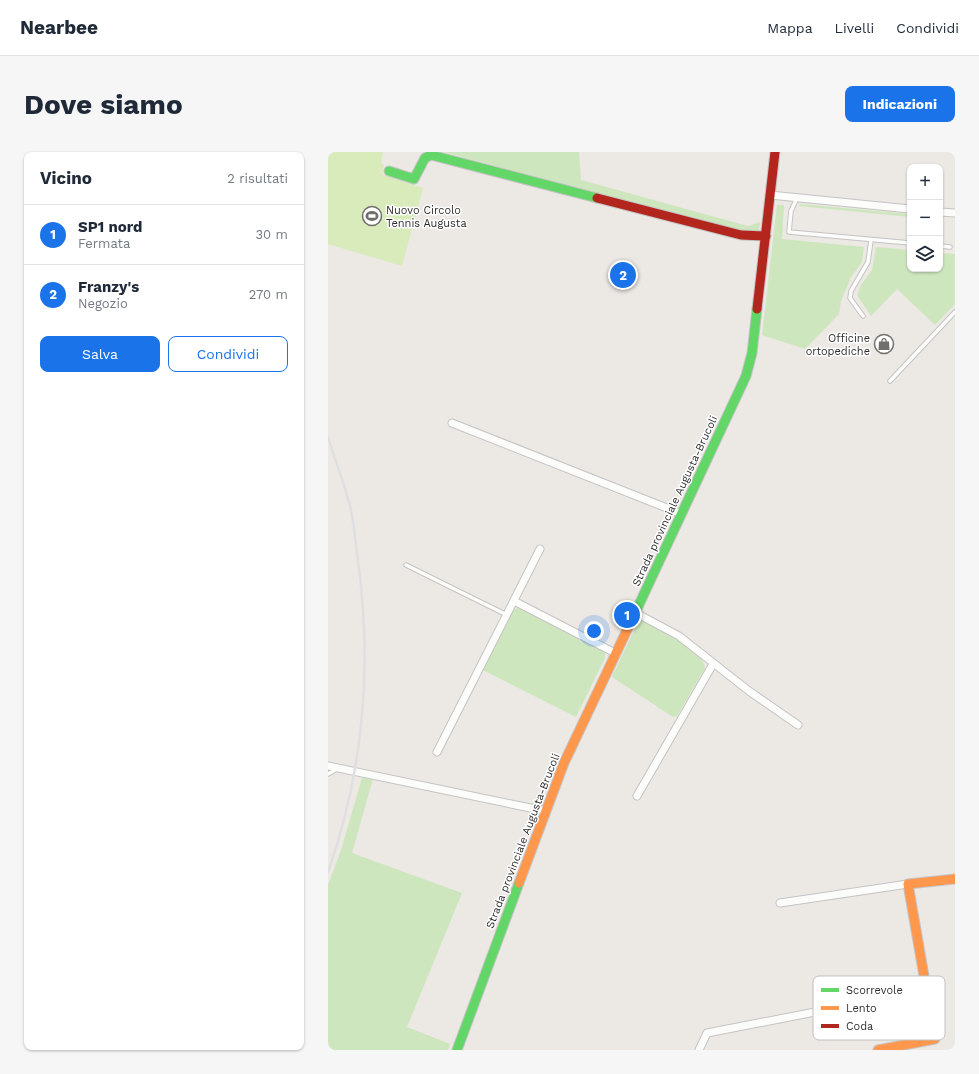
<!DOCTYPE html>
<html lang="it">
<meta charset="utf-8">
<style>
:root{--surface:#fff;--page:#f6f6f7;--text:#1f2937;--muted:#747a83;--line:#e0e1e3;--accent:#1a73e8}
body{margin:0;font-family:"Work Sans",sans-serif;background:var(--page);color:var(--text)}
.controls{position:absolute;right:12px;top:12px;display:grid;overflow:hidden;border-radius:8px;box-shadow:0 1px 3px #0004}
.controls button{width:36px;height:36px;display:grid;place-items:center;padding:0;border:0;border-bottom:1px solid var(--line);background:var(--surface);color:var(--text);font:20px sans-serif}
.you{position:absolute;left:266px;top:479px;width:14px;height:14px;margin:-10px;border:3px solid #fff;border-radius:50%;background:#1a73e8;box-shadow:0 0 0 6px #1a73e833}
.badge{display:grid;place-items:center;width:26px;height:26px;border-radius:50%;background:var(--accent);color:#fff;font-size:13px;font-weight:700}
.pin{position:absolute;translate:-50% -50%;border:2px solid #fff;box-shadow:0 1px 4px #0006}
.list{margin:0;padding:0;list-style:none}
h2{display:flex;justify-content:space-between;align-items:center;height:52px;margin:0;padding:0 16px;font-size:17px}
h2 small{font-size:13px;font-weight:400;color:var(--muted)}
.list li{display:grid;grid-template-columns:26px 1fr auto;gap:12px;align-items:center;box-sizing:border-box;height:60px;padding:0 16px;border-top:1px solid var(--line)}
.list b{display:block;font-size:15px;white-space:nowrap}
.list p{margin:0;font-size:13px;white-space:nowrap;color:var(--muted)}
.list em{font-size:13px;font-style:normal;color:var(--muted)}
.actions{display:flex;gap:8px;padding:12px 16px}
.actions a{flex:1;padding:9px 0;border:1px solid var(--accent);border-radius:8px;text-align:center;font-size:14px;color:var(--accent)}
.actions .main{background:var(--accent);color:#fff}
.icon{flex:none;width:22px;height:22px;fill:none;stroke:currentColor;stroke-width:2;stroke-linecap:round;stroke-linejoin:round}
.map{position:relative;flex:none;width:627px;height:898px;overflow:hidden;border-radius:8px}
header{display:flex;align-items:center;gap:24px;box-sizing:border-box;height:56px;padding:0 20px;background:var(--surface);border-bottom:1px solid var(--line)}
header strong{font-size:19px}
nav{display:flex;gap:22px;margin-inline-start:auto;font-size:14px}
.intro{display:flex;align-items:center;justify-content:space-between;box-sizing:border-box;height:96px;padding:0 24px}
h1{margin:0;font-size:28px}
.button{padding:10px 18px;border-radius:8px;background:var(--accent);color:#fff;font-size:14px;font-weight:700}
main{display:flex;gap:24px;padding:0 24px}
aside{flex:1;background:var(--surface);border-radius:8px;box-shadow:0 1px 3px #0004}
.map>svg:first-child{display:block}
.green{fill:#cee6be}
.pitch{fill:#d9eabb}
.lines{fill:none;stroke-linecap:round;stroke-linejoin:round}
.lane-casing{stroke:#c5c4c5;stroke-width:5.5}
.street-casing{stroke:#c5c4c5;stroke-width:9}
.fast-casing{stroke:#c5c4c5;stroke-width:11}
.slow-casing{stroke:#c5c4c5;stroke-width:11}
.jam-casing{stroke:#c5c4c5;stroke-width:11}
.lane{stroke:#fcfcfb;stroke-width:3.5}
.street{stroke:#fcfcfb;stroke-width:7}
.fast{stroke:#63d668;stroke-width:9}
.slow{stroke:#ff974d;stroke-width:9}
.jam{stroke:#b3261e;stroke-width:9}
.rail{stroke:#dfdfe1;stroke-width:2.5}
.labels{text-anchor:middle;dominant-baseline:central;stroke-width:3;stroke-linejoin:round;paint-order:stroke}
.poi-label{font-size:11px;fill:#2e2e2e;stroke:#fff;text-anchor:start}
.street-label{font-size:11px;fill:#2e2e2e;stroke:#fff}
.key{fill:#fff;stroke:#c0c0c0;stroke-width:1}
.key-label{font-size:11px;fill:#2e2e2e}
</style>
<header>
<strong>Nearbee</strong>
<nav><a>Mappa</a><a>Livelli</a><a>Condividi</a></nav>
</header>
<div class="intro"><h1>Dove siamo</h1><a class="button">Indicazioni</a></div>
<main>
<aside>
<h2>Vicino<small>2 risultati</small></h2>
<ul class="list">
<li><span class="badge">1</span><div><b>SP1 nord</b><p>Fermata</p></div><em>30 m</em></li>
<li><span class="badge">2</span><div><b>Franzy's</b><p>Negozio</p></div><em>270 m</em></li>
</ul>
<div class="actions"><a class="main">Salva</a><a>Condividi</a></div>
</aside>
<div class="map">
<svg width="627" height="898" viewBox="0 0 627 898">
<rect width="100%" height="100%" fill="#ece8e4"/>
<g class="green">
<polygon points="116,0 251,0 253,28 420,74 432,70 431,79 416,81"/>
<polygon points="472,52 582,62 582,65 471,54"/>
<polygon points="449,53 456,53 454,87 536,95 534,110 523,125 513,149 511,162 477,197 434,183"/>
<polygon points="548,95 582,98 582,117 612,117 612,101 627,102 627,152 607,173 569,137 543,164 529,143 533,133 544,118"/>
<polygon points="191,455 277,500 277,506 248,565 155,518 185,458"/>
<path d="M313,467C331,476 375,496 377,516L349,564L345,565L284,525L311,468Z"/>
<polygon points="34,626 45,627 24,701 134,741 79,875 122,892 120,898 0,898 0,733 13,698"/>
</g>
<polygon class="pitch" points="0,0 55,0 53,11 56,13 54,22 95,36 74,114 0,92"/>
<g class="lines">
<g class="lane-casing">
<g id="lane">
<polyline points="469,46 463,59 461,80 582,91"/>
<polyline points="612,94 622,95"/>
<polyline points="535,164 522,146 523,139 540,110 543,88"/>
<polyline points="562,229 627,160"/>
<polyline points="78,413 179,463"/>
<polyline points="0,622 9,617"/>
</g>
</g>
<g class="street-casing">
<g id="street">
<polyline points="442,43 582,57"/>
<polyline points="612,60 627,61"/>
<polyline points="124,271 354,362"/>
<polyline points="186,449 289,502"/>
<polyline points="308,461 351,484 421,539 470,573"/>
<polyline points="109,600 212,397"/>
<polyline points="0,614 217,659"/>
<polyline points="309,644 385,512"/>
<polyline points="452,751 580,732"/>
<polyline points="371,898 379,881 590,840"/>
</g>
</g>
<g class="fast-casing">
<g id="fast">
<polyline points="61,19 86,27 97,6 103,3 269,46"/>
<polyline points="308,459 418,224 424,201 429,157"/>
<polyline points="129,898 191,731"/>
</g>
</g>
<g class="slow-casing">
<g id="slow">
<polyline points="191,731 236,611 308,459"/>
<polyline points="550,898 607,887 580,732 627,727"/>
</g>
</g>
<g class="jam-casing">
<g id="jam">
<polyline points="269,46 413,83 438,84"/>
<polyline points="429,157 447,0"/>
</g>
</g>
<use href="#lane" class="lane"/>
<use href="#street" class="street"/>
<use href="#fast" class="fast"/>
<use href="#slow" class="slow"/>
<use href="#jam" class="jam"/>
<path class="rail" d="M0,285C7,308 16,331 22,354C26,370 27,387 29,402C45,509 36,618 0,720"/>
</g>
<defs>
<g id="stadium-ring" transform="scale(1)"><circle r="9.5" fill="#fff" stroke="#706f6e" stroke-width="1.5"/><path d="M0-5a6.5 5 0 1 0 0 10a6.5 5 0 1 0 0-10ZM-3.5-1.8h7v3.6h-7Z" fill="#706f6e"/></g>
<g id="shop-ring" transform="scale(1)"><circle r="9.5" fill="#fff" stroke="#706f6e" stroke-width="1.5"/><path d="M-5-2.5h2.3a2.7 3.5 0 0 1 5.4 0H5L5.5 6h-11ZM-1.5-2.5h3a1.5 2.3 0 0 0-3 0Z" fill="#706f6e"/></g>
</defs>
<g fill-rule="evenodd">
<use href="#stadium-ring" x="44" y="64"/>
<use href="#shop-ring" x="556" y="192"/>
</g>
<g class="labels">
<g class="poi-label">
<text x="58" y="58">Nuovo Circolo<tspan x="58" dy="13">Tennis Augusta</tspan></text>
<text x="542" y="186" text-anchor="end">Officine<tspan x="542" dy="13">ortopediche</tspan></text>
</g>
<g class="street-label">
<text transform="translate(347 349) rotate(-65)">Strada provinciale Augusta-Brucoli</text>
<text transform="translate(195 689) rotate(-69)">Strada provinciale Augusta-Brucoli</text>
</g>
</g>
<rect x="485" y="824" width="132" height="64" rx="6" class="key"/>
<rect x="493" y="836" width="18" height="4" fill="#63d668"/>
<rect x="493" y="854" width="18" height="4" fill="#ff974d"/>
<rect x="493" y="872" width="18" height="4" fill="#b3261e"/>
<g class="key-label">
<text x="518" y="842">Scorrevole</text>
<text x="518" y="860">Lento</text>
<text x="518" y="878">Coda</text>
</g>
</svg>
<div class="controls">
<button>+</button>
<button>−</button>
<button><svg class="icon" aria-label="layers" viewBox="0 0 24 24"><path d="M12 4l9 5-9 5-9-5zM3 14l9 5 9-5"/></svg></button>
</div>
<div class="you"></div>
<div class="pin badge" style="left:299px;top:463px">1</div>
<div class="pin badge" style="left:295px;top:123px">2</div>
</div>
</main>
